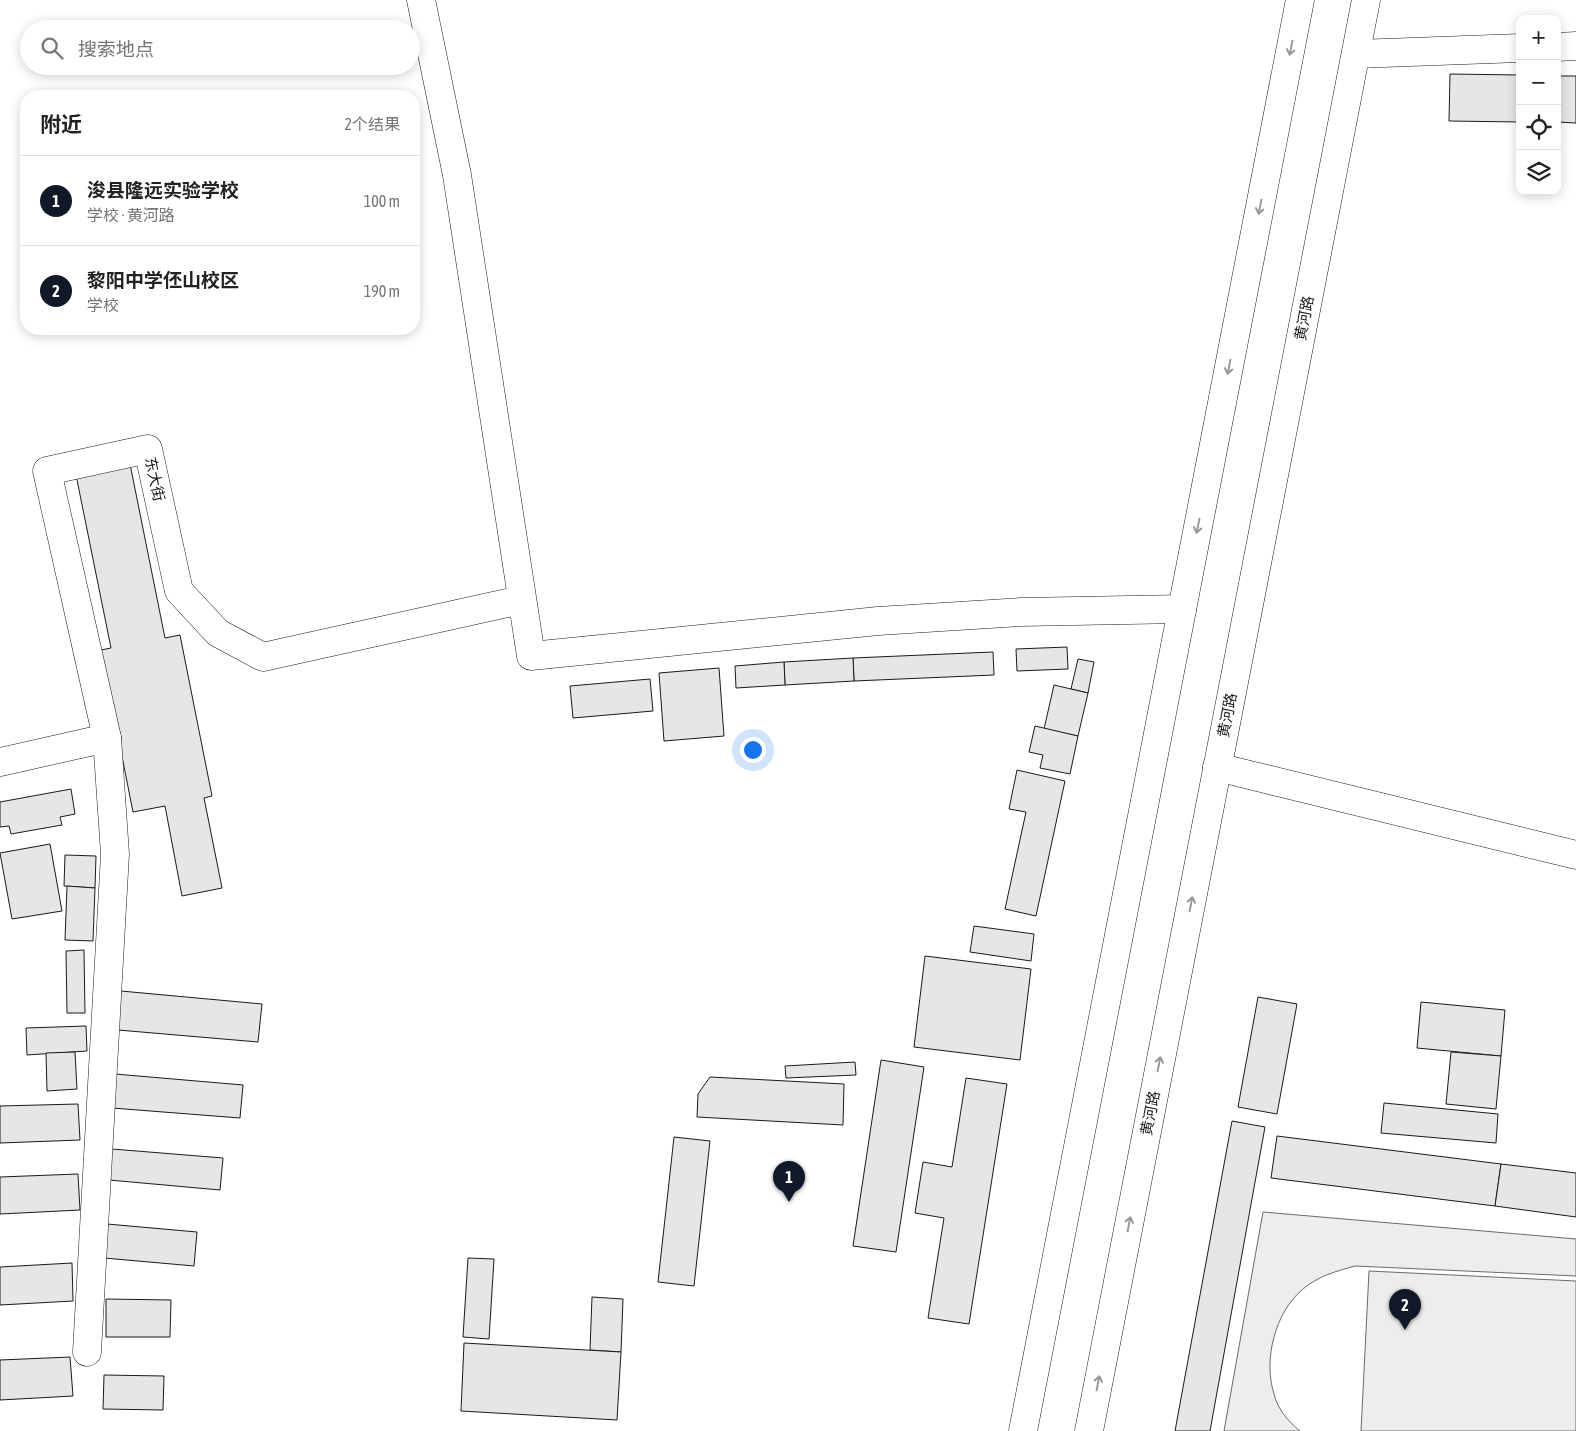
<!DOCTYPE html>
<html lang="zh">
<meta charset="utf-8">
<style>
:root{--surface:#fff;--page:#f6f6f6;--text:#222;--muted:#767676;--line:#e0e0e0;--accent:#111827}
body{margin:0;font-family:"Asap Condensed","Noto Sans SC",sans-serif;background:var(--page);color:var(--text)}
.controls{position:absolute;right:15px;top:15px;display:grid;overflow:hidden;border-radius:10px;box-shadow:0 2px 12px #0003}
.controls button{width:45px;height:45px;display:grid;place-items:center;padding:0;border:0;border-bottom:1px solid var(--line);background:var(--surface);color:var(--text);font:25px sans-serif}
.you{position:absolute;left:752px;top:749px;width:18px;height:18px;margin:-12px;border:4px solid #fff;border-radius:50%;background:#1a73e8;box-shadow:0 0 0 8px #1a73e833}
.badge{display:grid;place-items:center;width:32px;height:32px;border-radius:50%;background:var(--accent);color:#fff;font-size:16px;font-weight:700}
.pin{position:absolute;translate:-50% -41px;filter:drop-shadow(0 1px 2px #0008)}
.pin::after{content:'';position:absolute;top:26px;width:18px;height:15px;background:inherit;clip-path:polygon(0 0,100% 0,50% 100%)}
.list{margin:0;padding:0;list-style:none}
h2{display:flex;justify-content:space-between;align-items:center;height:65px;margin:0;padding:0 20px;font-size:21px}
h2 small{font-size:16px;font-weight:400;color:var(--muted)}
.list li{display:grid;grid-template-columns:32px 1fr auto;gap:15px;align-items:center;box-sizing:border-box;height:90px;padding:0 20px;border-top:1px solid var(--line)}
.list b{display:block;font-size:19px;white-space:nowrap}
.list p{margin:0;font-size:16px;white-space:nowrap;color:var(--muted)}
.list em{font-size:16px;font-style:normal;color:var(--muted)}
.icon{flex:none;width:28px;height:28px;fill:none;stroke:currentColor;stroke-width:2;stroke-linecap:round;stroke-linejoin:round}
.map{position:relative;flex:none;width:1576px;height:1431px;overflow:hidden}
.search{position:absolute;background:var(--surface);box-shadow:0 2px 12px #0003;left:20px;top:20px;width:400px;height:55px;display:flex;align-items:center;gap:12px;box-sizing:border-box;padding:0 18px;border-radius:28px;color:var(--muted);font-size:19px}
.panel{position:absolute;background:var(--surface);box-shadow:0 2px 12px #0003;left:20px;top:90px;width:400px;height:245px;border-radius:20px}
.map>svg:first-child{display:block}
.grass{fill:#ededed;stroke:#6a6a6a}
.building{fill:#e6e6e6;stroke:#1a1a1a}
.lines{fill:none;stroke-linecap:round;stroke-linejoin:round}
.minor-casing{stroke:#1a1a1a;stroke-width:29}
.tertiary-casing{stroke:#1a1a1a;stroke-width:29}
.primary-casing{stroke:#1a1a1a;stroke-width:29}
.minor{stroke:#fff;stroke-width:28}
.tertiary{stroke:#fff;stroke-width:28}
.primary{stroke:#fff;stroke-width:28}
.oneway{stroke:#989898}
.labels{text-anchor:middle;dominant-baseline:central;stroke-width:4;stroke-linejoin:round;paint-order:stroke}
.street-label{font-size:15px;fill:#1a1a1a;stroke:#fff}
</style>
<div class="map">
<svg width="1576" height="1431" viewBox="0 0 1576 1431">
<rect width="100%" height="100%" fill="#fff"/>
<g class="grass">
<path d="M1263,1212L1576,1239V1276L1355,1266C1337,1271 1318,1276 1303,1289C1275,1312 1263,1360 1274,1394C1278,1410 1288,1421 1300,1431H1224Z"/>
<polygon points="1369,1271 1576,1281 1576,1431 1361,1431"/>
</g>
<g class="building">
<polygon points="1450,74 1520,75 1520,122 1449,121"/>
<polygon points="1557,76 1576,76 1576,123 1557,122"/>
<polygon points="130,464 165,638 180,635 212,796 204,798 222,888 182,896 165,806 133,812 101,650 111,648 76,475"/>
<polygon points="1067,647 1068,669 1017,671 1016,649"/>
<polygon points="993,652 994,675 854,681 853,658"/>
<polygon points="853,658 854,681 785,685 784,662"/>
<polygon points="1078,659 1094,662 1088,693 1071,689"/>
<polygon points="784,662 785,685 736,688 735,666"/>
<polygon points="719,668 724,736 664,741 659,673"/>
<polygon points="650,679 653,711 573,718 570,686"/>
<polygon points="1054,685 1088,693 1078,736 1044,729"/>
<polygon points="1035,726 1078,736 1070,774 1040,768 1043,755 1029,752"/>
<polygon points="1017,770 1065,781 1036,916 1005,909 1026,812 1009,809"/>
<polygon points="71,789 75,814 60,817 62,825 11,834 9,826 0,827 0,802"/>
<polygon points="50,844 62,911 12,919 0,853"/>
<polygon points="65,855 96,856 95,888 64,886"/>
<polygon points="67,886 95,888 93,941 65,940"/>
<polygon points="974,926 1034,934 1031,961 970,952"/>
<polygon points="84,950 85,1013 67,1013 66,951"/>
<polygon points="925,956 1031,969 1020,1060 914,1047"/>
<polygon points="121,991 262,1004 258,1042 118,1030"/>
<polygon points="1258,997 1297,1004 1277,1114 1238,1107"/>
<polygon points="1421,1002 1505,1010 1501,1056 1417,1048"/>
<polygon points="86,1026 87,1051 27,1055 26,1028"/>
<polygon points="75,1052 77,1089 47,1091 46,1053"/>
<polygon points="1451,1052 1501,1056 1496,1109 1446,1104"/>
<polygon points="881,1060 924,1067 896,1252 853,1246"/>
<polygon points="855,1062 856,1075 786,1078 785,1066"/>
<polygon points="115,1074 243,1085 240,1118 112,1108"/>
<polygon points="710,1077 844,1084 843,1125 697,1117 698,1094"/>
<polygon points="966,1078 1007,1084 969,1324 928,1318 944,1218 915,1213 923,1162 952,1167"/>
<polygon points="1384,1103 1498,1114 1496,1143 1381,1133"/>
<polygon points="78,1104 80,1140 0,1143 0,1106"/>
<polygon points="1232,1121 1265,1127 1210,1431 1175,1431"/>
<polygon points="1277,1136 1501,1164 1495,1206 1271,1178"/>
<polygon points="674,1137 710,1141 694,1286 658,1282"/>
<polygon points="112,1149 223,1158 220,1190 109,1180"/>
<polygon points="1501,1164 1576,1173 1576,1217 1495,1206"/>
<polygon points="78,1174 80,1210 0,1214 0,1177"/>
<polygon points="107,1224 197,1232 194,1266 104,1258"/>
<polygon points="468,1258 494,1259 489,1339 463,1337"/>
<polygon points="72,1263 73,1301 0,1305 0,1267"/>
<polygon points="592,1297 623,1299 621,1352 590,1350"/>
<polygon points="106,1299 171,1300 170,1337 106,1337"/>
<polygon points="464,1343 621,1352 617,1420 461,1411"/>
<polygon points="70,1357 73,1396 0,1400 0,1360"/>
<polygon points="104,1375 164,1376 163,1410 103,1409"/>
</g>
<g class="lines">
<g class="minor-casing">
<g id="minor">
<polyline points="421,0 457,175 531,656 878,621 1021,612 1182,609"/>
<polyline points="0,762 107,738 47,471 148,449 179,591 218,633 263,657 521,600"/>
<polyline points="1217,767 1576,855"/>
<polyline points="87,1352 115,854 107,738"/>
</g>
</g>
<g class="tertiary-casing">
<g id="tertiary">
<polyline points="1557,47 1576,46"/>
<polyline points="1356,54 1520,48"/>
</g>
</g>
<g class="primary-casing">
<g id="primary">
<polyline points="1023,1431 1300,0"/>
<polyline points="1089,1431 1366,0"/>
</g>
</g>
<use href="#minor" class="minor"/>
<use href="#tertiary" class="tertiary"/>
<use href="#primary" class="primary"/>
</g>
<defs><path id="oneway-shaft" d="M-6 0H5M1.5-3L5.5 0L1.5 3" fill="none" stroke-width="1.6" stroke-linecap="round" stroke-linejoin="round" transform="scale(1.25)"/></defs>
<g class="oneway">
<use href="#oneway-shaft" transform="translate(1291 48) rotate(101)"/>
<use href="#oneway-shaft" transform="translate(1260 207) rotate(101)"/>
<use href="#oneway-shaft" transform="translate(1229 367) rotate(101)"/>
<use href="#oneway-shaft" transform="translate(1198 526) rotate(101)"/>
<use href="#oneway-shaft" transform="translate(1191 904) rotate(-79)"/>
<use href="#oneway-shaft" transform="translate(1159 1064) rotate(-79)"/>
<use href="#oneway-shaft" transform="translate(1129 1224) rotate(-79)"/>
<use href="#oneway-shaft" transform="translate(1098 1383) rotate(-79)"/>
</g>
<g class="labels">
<g class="street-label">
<text transform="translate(1304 318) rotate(-79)">黄河路</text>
<text transform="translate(155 479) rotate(78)">东大街</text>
<text transform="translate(1227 715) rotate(-79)">黄河路</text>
<text transform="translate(1150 1113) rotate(-79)">黄河路</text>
</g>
</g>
</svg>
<div class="controls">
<button>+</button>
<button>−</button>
<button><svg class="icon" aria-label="locate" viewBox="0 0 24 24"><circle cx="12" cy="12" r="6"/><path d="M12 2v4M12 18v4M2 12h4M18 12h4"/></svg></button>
<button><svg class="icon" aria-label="layers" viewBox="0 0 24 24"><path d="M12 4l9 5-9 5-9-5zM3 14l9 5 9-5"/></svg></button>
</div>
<div class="you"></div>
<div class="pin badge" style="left:789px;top:1202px">1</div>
<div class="pin badge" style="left:1405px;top:1330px">2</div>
<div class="search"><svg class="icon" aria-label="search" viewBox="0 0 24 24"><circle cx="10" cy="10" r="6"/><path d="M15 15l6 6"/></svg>搜索地点</div>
<section class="panel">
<h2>附近<small>2个结果</small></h2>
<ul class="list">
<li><span class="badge">1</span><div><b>浚县隆远实验学校</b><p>学校 · 黄河路</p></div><em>100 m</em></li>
<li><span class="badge">2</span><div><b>黎阳中学伾山校区</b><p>学校</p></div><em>190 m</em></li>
</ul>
</section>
</div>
